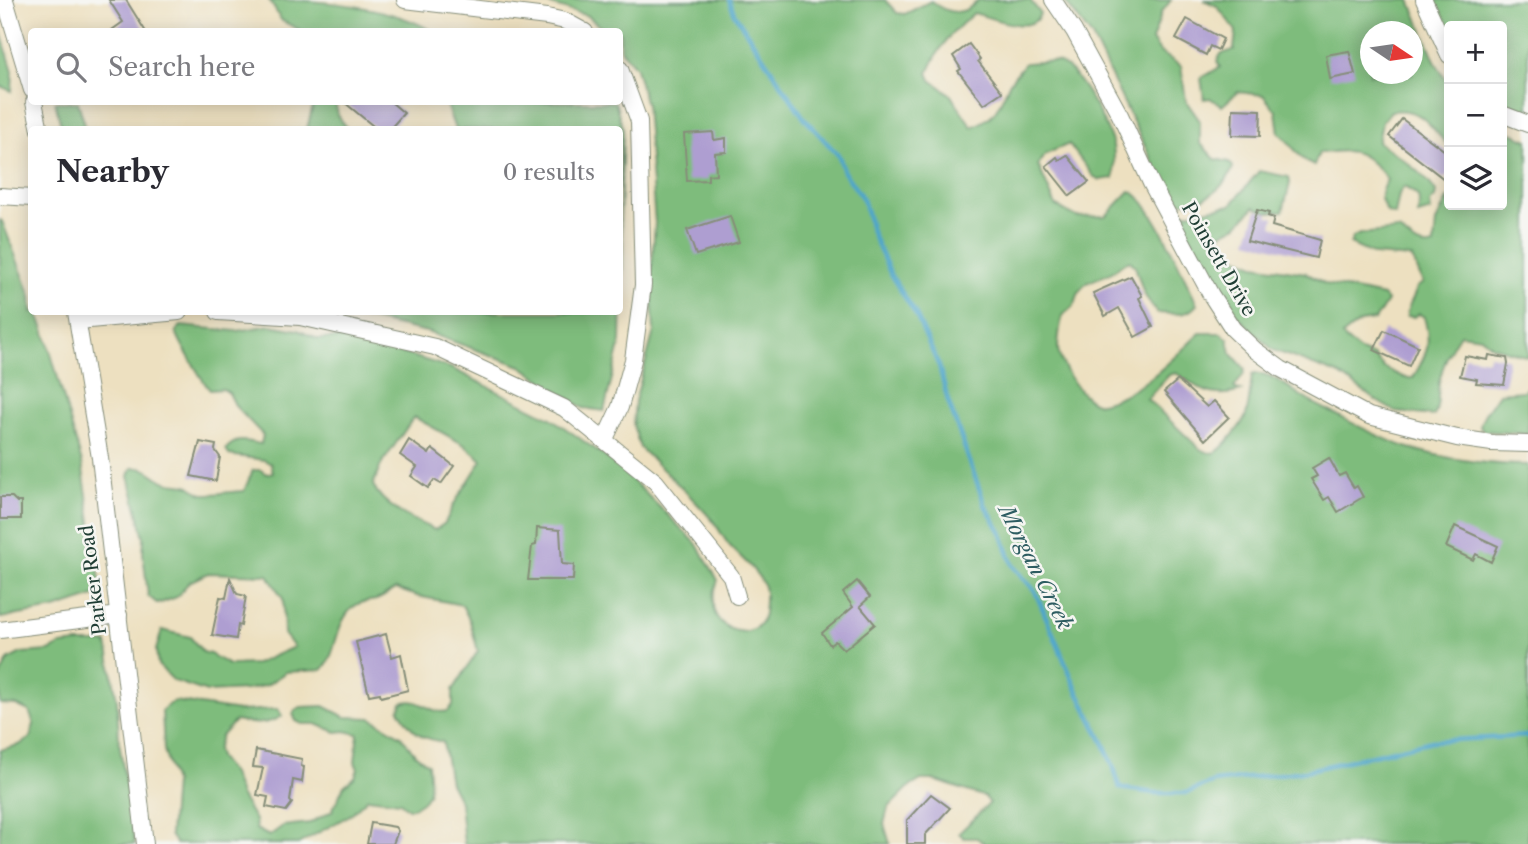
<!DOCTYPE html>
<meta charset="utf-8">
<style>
:root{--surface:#fff;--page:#f2f2f3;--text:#2b2b33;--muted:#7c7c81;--line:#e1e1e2}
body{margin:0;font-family:"Libre Caslon Text",serif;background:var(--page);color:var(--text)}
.controls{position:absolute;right:21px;top:21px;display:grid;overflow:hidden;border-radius:7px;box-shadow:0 4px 18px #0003}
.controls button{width:63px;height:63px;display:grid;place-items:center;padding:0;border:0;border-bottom:2px solid var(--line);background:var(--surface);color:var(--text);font:35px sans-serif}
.compass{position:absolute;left:1360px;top:21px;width:63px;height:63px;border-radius:50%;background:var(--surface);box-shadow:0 4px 18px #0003;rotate:103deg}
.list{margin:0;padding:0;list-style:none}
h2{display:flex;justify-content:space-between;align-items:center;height:91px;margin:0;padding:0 28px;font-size:30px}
h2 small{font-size:23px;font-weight:400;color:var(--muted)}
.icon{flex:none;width:38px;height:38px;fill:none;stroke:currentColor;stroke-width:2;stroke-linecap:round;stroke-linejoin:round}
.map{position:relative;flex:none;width:1528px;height:844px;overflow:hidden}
.search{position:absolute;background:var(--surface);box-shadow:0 4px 18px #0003;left:28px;top:28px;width:595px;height:77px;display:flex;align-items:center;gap:18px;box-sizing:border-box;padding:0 24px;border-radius:7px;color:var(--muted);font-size:26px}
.panel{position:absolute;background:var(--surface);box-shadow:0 4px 18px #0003;left:28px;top:126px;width:595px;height:189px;border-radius:7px}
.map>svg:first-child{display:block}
.forest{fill:#7ebc7c;stroke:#4e7c58;stroke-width:2;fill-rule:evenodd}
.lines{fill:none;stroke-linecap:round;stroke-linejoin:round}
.stream{stroke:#4da5ca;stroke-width:4.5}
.building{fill:#ae9ed1}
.minor-casing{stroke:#868e7a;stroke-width:18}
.minor{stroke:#fff;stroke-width:16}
.labels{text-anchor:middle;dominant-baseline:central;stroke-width:5;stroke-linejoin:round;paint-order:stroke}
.street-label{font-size:19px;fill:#1f3d34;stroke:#f6f6f2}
.water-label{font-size:21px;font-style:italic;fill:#2d5c61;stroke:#f6f6f2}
</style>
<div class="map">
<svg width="1528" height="844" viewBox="0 0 1528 844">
<rect width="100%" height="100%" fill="#f6f6f2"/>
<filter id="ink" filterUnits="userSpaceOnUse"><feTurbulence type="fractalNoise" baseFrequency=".0143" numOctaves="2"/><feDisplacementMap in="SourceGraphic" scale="14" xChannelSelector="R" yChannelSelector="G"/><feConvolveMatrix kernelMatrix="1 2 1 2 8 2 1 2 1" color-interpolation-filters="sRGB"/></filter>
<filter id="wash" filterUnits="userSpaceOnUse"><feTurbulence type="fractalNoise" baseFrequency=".00686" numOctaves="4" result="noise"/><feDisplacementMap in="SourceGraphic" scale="28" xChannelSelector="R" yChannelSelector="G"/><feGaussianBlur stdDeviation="1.57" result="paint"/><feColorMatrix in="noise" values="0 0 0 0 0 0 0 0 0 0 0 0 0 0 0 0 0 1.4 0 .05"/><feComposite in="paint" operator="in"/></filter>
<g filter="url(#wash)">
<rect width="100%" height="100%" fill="#ede0c0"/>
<g class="forest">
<path d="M269,0C320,0 387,5 432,31H302L282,21Z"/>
<path d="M522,0H885L897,13L905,14L931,1C947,14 964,17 978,0H1030L1040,13C1034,37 990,17 974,13C951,33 940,45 928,73L931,80L950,94L972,127C997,116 997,109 1008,86C1012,78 1019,71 1025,63C1035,63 1048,60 1057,62C1076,66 1109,127 1113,146C1115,156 1114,168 1114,178L1100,180L1093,176L1069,144L1046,154L1038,165L1056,206L1077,217L1106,216L1130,191C1151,197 1186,282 1197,304C1188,318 1171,313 1157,313L1144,294L1135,266L1130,261C1121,263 1119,267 1112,272C1102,278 1088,279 1080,290C1077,294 1077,301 1074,305C1071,309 1065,312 1063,316C1060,324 1058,340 1058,348C1058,362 1085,407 1101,403C1141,394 1172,359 1200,333H1221L1228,339L1231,353L1245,369L1243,375L1234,388L1241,391C1210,400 1200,389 1176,373L1169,375L1147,399L1200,449C1205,452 1211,454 1216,452C1223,449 1241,425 1245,418C1250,405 1250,389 1252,375C1270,368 1296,395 1313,403C1342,417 1376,437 1406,447C1443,459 1489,465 1528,465V844H985L977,838H964L959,833L990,803L985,797L934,780H921L908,788L888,808L884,824L890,844H464L460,802L450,783L443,742C419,738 412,732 399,710L402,703C420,695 430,716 448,711L453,705V690L478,651L470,621L462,605L417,596L396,589C390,592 383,598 376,600C366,602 359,601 351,609C334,627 337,655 322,670L286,672L267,685L246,690L207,692L174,681L158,665L156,650L162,630L190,637L203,652L210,654L229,665L256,664L294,647L284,634L283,599L268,575L208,573L189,582L177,597L158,604L148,596L143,553L144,538L129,476L132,468C146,466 151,474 162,480C170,485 181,483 190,486C195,489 198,494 204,494C216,495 231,491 244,491L253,470H261L266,474L273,472L271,464L264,460L229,455L226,449C237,437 246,441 261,444L263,435L236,407L229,393L223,389L210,390C205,385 177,338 176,331L181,326L236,331L271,325L298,330L318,339L347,338L376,345L451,368L551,418L616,464L696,543L718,580C716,586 713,594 713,601C711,633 760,644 764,613C765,604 767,590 762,582C754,567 741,558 730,546C723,538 719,528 712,520C690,494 664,471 640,448L633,425L635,401L654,331L651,281L655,223L646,105L636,68L620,48V32L605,31L588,16L548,4ZM414,417L463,444L482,460L454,504L445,523L435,530C413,520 383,507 373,485L381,465Z"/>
<path d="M1064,0H1171L1162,12L1152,40L1160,52L1181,66L1186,101L1200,121V143L1215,159L1229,162L1233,167C1227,188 1195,212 1172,198C1163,193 1160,178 1156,169L1092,37Z"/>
<path d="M1204,0H1410L1436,63L1449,84V146C1430,128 1425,107 1391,111L1382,122L1378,142C1393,151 1428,177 1436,192L1435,198L1430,203L1431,211L1418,215C1420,196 1421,196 1404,187L1399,194L1395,215L1388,213C1379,199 1378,195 1387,180C1384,173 1378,168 1372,163C1355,146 1342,152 1319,153L1314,166C1299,160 1292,143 1279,133L1276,111L1263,95L1238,92L1222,106L1210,98L1204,99L1201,78L1220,67L1217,61L1221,54L1234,50L1236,31L1217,6ZM1370,32H1412V74H1370Z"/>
<polygon points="1434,0 1528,0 1528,110 1502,103 1502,26 1449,26 1449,34"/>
<polygon points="0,30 13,71 12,91 0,86"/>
<polygon points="55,102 78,102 86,129 62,129"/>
<polygon points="314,102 335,102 338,115 347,129 307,129"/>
<polygon points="445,102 615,102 623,129 620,219 623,243 621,341 604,411 583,408 521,366 427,332 336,312 620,312 620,130 455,129"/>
<path d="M1502,129L1528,140V357L1492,346L1481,337L1460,334C1450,348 1443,364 1439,382C1437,394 1440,406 1434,416L1396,412L1375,400L1340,375L1273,350L1231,310L1197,255L1180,214L1231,205L1259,171L1289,177L1290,183L1283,211L1269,212L1254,207L1238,225L1222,233L1215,246L1223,252L1255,265L1306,273L1326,284L1383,296L1387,301L1375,320L1360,322L1342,336L1360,351L1374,356L1384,368L1405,378H1413C1427,353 1432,346 1424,317L1419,314L1414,317L1407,316C1406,306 1415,298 1417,287L1423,283L1412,258L1374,255L1350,244L1353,237L1360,234L1399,230C1410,239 1419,250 1434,245L1436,222L1447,199L1449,198V205H1502Z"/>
<polygon points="0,220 2,221 31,296 32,312 37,312 44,329 82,463 101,586 98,595 55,609 0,618"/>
<path d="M1528,386V434L1485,431L1480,427C1481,415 1493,404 1499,393L1523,391Z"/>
<polygon points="78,643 107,643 117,700 119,741 135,844 0,844 0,750 19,745 30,738 34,724 29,711 16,705 0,704 0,676 8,660 21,653 49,651 61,645"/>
<path d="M174,701L239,711L278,709L282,716C267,726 253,724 235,721L221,736L217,750L219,757L232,774L240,795L255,820L256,829L269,836L283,826L310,823L332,811L344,786L355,777L358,769L355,762L358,734L345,731L336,732L316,724H302L296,721L293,714L295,710L301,707L324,706L345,717L371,718L401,736L416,755L428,764C430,787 434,800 409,809L400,802L368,798L350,815L298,844H176L170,835L174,783L164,750L162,710Z"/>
</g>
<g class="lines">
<polyline class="stream" points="729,0 735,15 804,118 839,156 844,172 863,199 873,235 892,277 915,313 939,366 948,401 985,505 1001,532 1013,566 1035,591 1076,688 1104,744 1114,768 1120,788 1154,793 1186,793 1214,782 1305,771 1432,741 1528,736"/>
</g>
<g id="blocks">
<g class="building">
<polygon points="109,0 126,0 146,32 109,32 123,22"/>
<polygon points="1187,19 1223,39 1218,50 1210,46 1206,55 1176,39"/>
<polygon points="969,44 980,59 978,61 1002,92 984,104 958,71 961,69 953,56"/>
<polygon points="1349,51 1355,74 1330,79 1326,55"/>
<polygon points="344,102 391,102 404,113 389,130 378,130"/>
<polygon points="1233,109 1261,110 1260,136 1232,135"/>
<polygon points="1402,119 1449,154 1449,173 1444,179 1389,136"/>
<polygon points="713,132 714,140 726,138 726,152 715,153 716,174 708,175 708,180 687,181 684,134"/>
<polygon points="1067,155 1089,182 1070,196 1046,166 1057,157 1059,160"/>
<polygon points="1257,210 1269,213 1268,216 1274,218 1272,226 1320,240 1316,258 1247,241"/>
<polygon points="730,216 739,242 696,255 687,230"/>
<polygon points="1131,276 1142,296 1139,298 1153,327 1135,337 1119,308 1105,316 1093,293"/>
<polygon points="1384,330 1418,346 1409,366 1374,350"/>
<polygon points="1489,355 1507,358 1508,364 1504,385 1476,383 1477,379 1460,376 1465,356 1488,360"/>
<polygon points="1178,380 1207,407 1214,401 1229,417 1205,440 1164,392"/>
<polygon points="409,440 429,454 432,449 454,466 441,484 434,480 428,488 411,476 417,467 400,455"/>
<polygon points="200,442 216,445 215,450 220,457 216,481 191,476"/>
<polygon points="1329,458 1339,476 1345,473 1354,488 1357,486 1363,497 1338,512 1329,497 1324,500 1311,479 1317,476 1312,468"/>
<polygon points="0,497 12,497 17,502 21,502 21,519 0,519"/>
<polygon points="1455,526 1498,546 1491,562 1476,554 1473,560 1446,547"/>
<polygon points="537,528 560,530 562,564 574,565 573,580 528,580 532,546 536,545"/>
<polygon points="230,578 237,594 246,596 241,626 238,625 236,639 212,635 220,597 226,598"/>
<polygon points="857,581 870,597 860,606 875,624 844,650 835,641 830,645 822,633 853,607 843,593"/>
<polygon points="386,634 392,657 401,654 408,690 381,697 380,693 369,695 356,642"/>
<polygon points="256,750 302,759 301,766 304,767 302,782 293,780 290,801 292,803 286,811 266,807 268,797 257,795 263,768 253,767"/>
<polygon points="931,794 950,808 925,835 925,844 907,844 907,820"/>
<polygon points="371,823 395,827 398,831 393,844 367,844"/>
</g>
</g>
</g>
<g filter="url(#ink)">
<use href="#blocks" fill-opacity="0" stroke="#868e7a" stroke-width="2"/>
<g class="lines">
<g class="minor-casing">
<g id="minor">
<polyline points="5,0 32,90"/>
<polyline points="405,0 547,17 565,21 585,32"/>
<polyline points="1053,0 1074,31 1120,115 1151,183 1211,295 1233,329 1255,350 1281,369 1369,416 1457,438 1492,443 1528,444"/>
<polyline points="1424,0 1449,55"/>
<polyline points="34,102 40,130"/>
<polyline points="1502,114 1528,124"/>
<polyline points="0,196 32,198"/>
<polyline points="76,312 100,458 145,844"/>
<polyline points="218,312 300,317 435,347 564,408 656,482 731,576 737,596"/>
<polyline points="78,321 179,312"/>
<polyline points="605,439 620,407 633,360 643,285 639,121 620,69"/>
<polyline points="0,630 119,615"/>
</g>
</g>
<use href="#minor" class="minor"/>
</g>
</g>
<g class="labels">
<g class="street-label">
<text transform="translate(1219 259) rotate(60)">Poinsett Drive</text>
<text transform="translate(93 580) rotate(-97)">Parker Road</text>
</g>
<g class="water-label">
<text transform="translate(1036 567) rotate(63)">Morgan Creek</text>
</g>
</g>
</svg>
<div class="controls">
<button>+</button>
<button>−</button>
<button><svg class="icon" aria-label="layers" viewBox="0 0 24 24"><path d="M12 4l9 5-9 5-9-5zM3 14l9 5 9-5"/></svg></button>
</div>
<svg class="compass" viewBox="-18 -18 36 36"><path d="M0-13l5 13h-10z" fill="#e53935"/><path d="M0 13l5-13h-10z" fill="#7c7c81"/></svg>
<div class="search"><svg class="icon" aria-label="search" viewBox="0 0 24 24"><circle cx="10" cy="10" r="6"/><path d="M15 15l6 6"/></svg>Search here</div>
<section class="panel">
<h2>Nearby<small>0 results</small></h2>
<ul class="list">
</ul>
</section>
</div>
